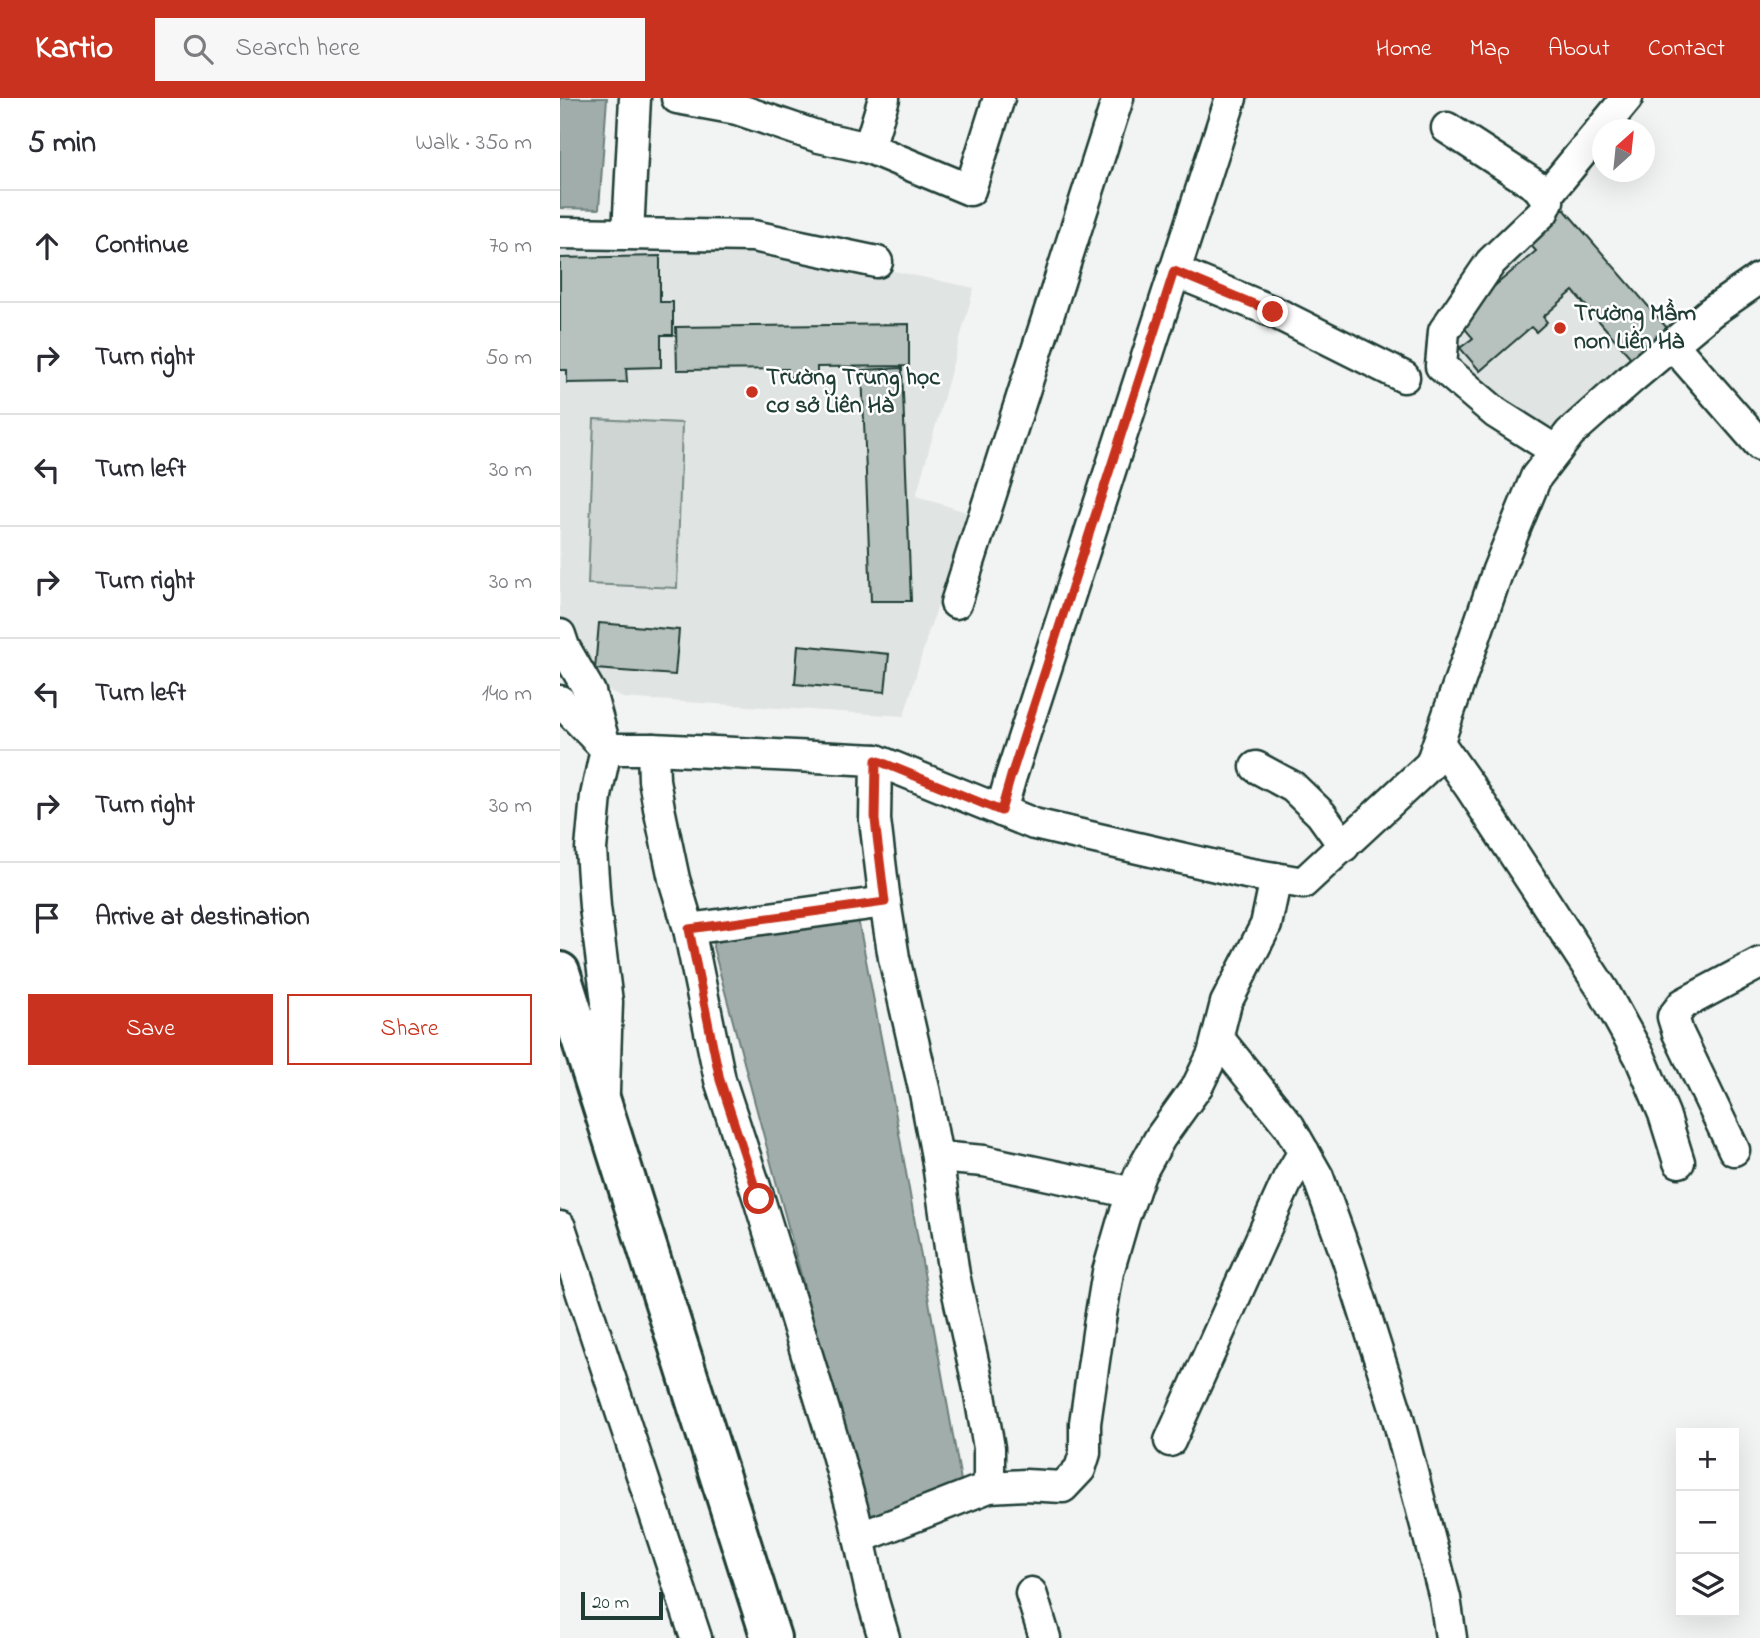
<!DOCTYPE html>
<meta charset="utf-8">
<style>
:root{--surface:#fff;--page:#f7f7f7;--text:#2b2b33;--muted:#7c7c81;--line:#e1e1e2;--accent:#c8321e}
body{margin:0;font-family:"Indie Flower",sans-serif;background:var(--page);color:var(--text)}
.controls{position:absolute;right:21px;bottom:21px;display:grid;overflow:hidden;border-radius:0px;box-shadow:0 7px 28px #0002}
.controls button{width:63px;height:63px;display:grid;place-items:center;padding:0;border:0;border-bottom:2px solid var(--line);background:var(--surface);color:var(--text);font:35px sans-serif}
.compass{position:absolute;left:1032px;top:21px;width:63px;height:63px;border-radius:50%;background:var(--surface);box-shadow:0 7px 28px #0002;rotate:27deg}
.scale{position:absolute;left:21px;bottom:18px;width:82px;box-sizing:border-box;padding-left:7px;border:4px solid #1f3d34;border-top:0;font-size:19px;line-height:24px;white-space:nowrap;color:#1f3d34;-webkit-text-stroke:5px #fff;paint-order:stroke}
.stop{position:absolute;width:21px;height:21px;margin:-16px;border:5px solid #c8321e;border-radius:50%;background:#fff}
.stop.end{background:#c8321e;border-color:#fff;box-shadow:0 2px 7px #0008}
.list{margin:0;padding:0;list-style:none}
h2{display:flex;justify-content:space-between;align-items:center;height:91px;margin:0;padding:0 28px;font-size:30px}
h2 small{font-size:23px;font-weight:400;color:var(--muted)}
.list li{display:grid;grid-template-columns:46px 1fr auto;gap:21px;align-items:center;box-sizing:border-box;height:112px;padding:0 28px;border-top:2px solid var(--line)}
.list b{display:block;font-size:26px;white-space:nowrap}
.list em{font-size:23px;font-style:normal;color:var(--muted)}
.actions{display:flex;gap:14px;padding:21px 28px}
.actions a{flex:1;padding:16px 0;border:2px solid var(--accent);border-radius:0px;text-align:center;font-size:24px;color:var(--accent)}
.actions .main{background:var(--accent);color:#fff}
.icon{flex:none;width:38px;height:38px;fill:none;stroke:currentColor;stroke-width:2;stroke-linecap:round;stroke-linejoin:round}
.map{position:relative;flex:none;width:1200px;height:1540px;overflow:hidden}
header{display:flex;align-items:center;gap:42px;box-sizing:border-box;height:98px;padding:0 35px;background:var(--accent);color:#fff}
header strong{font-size:33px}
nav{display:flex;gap:38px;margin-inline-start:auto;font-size:24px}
.search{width:490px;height:63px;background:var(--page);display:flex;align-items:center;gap:18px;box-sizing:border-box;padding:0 24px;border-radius:0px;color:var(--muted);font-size:26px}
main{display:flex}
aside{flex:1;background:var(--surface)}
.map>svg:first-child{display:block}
.built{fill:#e0e4e3}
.green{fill:#ced5d3;stroke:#768984;stroke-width:2}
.water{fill:#a1adaa;stroke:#6d807b;stroke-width:2}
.building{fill:#b7c1bd;stroke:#1f3d34;stroke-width:2}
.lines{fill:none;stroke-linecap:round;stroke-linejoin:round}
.minor-casing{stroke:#1f3d34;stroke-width:35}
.major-casing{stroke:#1f3d34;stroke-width:44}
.minor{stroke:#fff;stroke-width:30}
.major{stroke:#fff;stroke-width:38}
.route{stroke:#c8321e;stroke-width:9}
.poi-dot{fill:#c8321e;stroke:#fff;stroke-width:2.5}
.labels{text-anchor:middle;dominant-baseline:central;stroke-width:5;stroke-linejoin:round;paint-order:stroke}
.poi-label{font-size:24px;font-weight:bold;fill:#1f3d34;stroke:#fff;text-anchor:start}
</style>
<header>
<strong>Kartio</strong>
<div class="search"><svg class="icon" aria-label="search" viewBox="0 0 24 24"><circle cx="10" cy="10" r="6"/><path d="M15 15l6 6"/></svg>Search here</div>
<nav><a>Home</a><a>Map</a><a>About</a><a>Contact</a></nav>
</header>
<main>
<aside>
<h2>5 min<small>Walk · 350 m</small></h2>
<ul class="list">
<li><svg class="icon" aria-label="ahead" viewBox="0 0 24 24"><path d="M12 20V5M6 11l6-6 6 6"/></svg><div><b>Continue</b></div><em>70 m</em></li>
<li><svg class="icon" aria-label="right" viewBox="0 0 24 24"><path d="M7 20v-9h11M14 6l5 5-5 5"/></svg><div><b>Turn right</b></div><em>50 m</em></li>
<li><svg class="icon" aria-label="left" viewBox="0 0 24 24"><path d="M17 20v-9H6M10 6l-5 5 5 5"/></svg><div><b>Turn left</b></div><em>30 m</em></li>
<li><svg class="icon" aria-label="right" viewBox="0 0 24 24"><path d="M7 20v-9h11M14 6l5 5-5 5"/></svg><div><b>Turn right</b></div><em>30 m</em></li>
<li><svg class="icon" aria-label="left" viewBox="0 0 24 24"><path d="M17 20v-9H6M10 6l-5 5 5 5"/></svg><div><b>Turn left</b></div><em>140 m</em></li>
<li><svg class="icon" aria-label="right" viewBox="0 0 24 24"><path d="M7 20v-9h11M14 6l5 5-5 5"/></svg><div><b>Turn right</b></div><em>30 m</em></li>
<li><svg class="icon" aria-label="arrive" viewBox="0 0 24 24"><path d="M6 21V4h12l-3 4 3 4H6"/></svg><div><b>Arrive at destination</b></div></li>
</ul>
<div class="actions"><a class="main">Save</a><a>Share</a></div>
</aside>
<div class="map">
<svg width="1200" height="1540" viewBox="0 0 1200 1540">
<rect width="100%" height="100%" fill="#f2f3f3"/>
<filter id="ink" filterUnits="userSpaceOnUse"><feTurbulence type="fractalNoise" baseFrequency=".0143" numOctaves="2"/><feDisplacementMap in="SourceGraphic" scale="14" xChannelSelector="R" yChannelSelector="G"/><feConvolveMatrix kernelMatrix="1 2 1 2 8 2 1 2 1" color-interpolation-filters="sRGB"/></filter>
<g filter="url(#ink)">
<g class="built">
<polygon points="1004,111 1114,238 988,343 886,267 896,221 967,143"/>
<polygon points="190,143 414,190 356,398 412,416 369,532 344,618 63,600 36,585 3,527 0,515 0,146"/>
</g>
<polygon class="green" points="34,321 122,325 117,490 28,486"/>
<g class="water">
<polygon points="0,0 47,0 39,111 0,110"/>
<polygon points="298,821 332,996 402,1388 304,1420 285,1340 153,849 154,841"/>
</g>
<g class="building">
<polygon points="1004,111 1114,238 1078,268 1013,193 983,219 987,224 976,234 971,229 920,273 900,250 913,240 899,224 906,212 976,153 967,143"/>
<polygon points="100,158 100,204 113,204 113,237 101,237 101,269 66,270 67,284 7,285 7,272 0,272 0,160"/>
<polygon points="349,226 349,268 257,269 257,278 228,279 228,271 117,272 116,229"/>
<polygon points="342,270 351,503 311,503 302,272"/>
<polygon points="39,525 119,532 115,577 35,571"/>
<polygon points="238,547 329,556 325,594 235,586"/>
</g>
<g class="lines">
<g class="minor-casing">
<g id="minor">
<polyline points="117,0 177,11 259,39 309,50 410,92 439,0"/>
<polyline points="887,30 978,89 988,103 983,114 931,164 884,233 881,268 936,315 996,353"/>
<polyline points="309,50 324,0"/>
<polyline points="986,98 1067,0"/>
<polyline points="0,135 193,138 317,164"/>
<polyline points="68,135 75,0"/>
<polyline points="614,173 714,214 844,279"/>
<polyline points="1112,246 1200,347"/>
<polyline points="396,505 558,0"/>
<polyline points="0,537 4,549 30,594 46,651 36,698 31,751 35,809 47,904 44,993"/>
<polyline points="0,603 46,651 93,651 316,662 474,726 686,775 743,785 871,666 938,472 976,379 1010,335 1072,280 1151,214 1200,180"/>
<polyline points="879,645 910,689 1043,892 1080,959 1104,1016 1119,1064"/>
<polyline points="93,651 94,682 99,710 114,781 129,831 160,982 199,1101 274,1345 294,1417 313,1503 324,1540"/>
<polyline points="316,662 315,722 325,804 334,860 365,995 377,1059 394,1177 419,1291 429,1350 429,1389"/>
<polyline points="696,669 733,689 761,716 784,748"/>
<polyline points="441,713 451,678 671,0"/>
<polyline points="129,831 325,804"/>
<polyline points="658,940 729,1028 758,1079 788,1162 836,1313 885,1500 891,1540"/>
<polyline points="1174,1052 1118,935 1113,919 1123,906 1200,865"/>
<polyline points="377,1059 424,1063 573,1095"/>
<polyline points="0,1129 136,1540"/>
<polyline points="610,1343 728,1081 744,1054"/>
<polyline points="299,1440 429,1389 465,1387 503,1389 520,1371 525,1355 525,1325 539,1228 548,1174 564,1119 580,1076 600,1040 638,987 653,956 666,905 706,827 716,780"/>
<polyline points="471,1495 485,1540"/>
</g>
</g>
<g class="major-casing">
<polyline id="major" points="0,874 211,1540"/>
</g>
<use href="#minor" class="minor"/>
<use href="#major" class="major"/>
</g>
</g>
<g class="lines" filter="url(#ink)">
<polyline class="route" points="199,1101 160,982 129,831 325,804 315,722 316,662 441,713 451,678 614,173 713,214"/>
</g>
<g class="poi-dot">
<circle cx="1000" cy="230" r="7"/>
<circle cx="192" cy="294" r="7"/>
</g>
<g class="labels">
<g class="poi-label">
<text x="1014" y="216">Trường Mầm<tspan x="1014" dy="28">non Liên Hà</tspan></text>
<text x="206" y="280">Trường Trung học<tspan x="206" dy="28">cơ sở Liên Hà</tspan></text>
</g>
</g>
</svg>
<div class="controls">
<button>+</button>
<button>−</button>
<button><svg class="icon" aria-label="layers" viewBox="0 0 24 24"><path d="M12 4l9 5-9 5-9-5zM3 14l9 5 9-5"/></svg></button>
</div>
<svg class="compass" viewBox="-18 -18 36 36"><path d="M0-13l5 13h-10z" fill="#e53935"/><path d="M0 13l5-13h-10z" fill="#7c7c81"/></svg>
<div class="scale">20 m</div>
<div class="stop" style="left:199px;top:1101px"></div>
<div class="stop end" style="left:713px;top:214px"></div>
</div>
</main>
